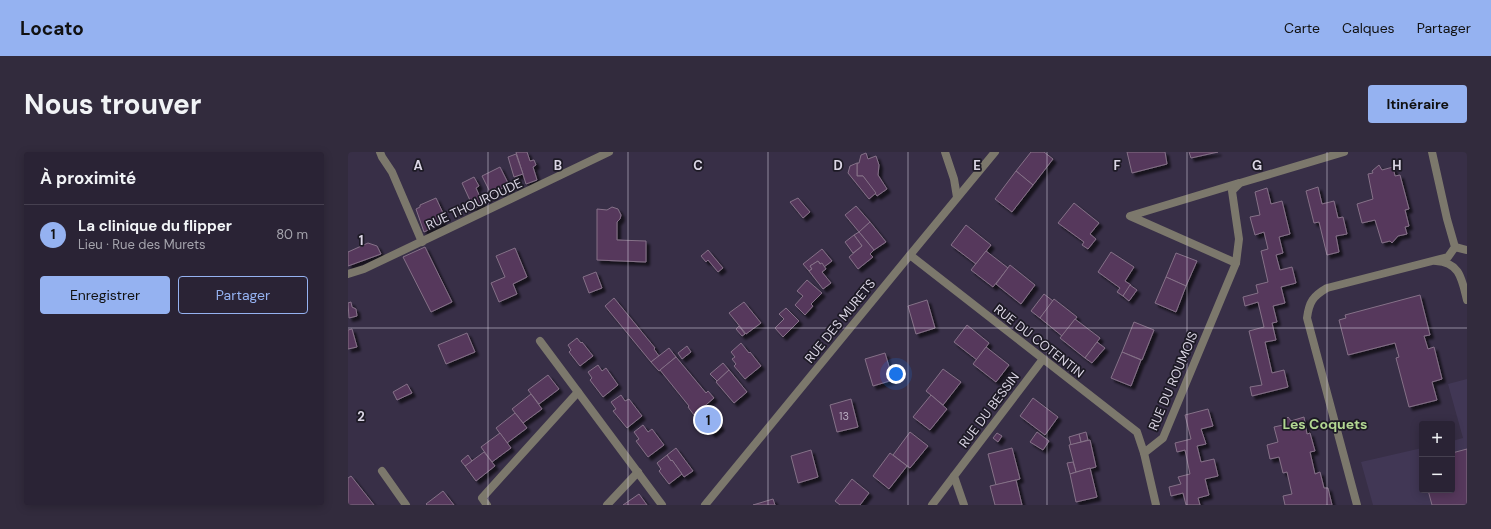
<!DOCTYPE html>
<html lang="fr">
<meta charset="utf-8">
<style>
:root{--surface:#2a2335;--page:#322b3d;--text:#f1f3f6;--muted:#a5a4ad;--line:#464050;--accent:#95b2f1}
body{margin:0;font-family:"DM Sans",sans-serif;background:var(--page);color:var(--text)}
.controls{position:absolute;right:12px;bottom:12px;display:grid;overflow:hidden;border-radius:4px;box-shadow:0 2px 10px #0003}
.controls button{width:36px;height:36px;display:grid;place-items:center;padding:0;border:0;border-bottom:1px solid var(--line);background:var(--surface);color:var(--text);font:20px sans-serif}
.you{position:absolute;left:548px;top:222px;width:14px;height:14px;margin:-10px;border:3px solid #fff;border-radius:50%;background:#1a73e8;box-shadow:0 0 0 6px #1a73e833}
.badge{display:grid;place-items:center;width:26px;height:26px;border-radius:50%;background:var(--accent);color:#111;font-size:13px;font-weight:700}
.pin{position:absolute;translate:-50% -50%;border:2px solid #fff;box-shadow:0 1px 4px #0006}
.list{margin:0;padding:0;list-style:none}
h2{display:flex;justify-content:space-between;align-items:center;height:52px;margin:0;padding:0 16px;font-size:17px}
h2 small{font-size:13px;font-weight:400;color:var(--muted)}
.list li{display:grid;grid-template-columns:26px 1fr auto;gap:12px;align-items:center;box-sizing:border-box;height:60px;padding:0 16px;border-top:1px solid var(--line)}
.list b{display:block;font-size:15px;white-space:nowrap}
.list p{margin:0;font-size:13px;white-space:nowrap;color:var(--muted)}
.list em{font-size:13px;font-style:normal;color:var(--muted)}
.actions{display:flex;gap:8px;padding:12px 16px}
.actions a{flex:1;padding:9px 0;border:1px solid var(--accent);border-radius:4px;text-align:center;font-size:14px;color:var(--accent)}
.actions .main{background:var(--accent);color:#111}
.map{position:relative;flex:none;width:1119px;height:353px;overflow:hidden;border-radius:4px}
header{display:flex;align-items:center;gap:24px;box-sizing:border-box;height:56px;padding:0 20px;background:var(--accent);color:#111}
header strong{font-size:19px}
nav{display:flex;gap:22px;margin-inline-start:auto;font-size:14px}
.intro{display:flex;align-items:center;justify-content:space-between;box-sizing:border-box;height:96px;padding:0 24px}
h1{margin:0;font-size:28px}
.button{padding:10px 18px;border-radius:4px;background:var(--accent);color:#111;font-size:14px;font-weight:700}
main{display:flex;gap:24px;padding:0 24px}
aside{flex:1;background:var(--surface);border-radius:4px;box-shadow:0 2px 10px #0003}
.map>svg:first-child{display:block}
.built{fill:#413755}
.building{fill:#56385b;stroke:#857188;filter:url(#shadow)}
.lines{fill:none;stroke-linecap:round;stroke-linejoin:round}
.service{stroke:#7c786c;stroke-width:8}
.minor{stroke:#7c786c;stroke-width:8}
.grid{fill:none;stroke:#dbd6e5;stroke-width:1;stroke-opacity:0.55}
.labels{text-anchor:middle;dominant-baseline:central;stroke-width:3.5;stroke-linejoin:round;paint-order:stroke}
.number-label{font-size:11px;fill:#baaec2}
.street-label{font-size:13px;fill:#dbd6e5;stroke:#1d1a25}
.neighbourhood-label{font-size:14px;font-weight:bold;fill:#b2d792;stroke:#1d1a25}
.grid-label{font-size:13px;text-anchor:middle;font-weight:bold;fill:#dbd6e5;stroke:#1d1a25;stroke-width:3.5;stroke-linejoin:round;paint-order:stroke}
</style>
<header>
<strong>Locato</strong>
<nav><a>Carte</a><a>Calques</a><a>Partager</a></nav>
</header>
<div class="intro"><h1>Nous trouver</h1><a class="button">Itinéraire</a></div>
<main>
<aside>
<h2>À proximité<small></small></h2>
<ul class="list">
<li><span class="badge">1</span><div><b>La clinique du flipper</b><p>Lieu · Rue des Murets</p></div><em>80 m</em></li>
</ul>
<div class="actions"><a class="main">Enregistrer</a><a>Partager</a></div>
</aside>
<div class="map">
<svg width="1119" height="353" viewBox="0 0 1119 353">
<defs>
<filter id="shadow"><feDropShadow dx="3.5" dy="3.5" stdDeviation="1" flood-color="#0009"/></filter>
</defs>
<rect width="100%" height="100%" fill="#382f47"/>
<polygon class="built" points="1119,227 1119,353 1025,353 1013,310 1074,296 1074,338 1104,338 1104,289 1115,286 1100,232"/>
<g class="building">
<polygon points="168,0 179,0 182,9 186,8 188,13 185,15 189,28 178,32"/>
<polygon points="683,0 696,0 705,7 685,33 668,19"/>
<polygon points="779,0 817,0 819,12 784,21"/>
<polygon points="841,0 870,0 843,6"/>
<polygon points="518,1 520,7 528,4 531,13 530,23 539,37 529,44 515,24 509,24 509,11 511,11 513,3"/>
<polygon points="168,2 175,22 166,25 160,5"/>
<polygon points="509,11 509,24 515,24 528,41 521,47 500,21 502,14"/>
<polygon points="1031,13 1034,18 1045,15 1047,24 1052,23 1061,57 1057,58 1061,74 1057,75 1059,82 1050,84 1044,91 1042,89 1034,91 1027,68 1014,71 1009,52 1025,47 1020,22 1025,21 1024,19"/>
<polygon points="152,15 161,33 143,42 134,24"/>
<polygon points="668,19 685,33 664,60 647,47"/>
<polygon points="126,25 131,34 128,36 135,52 126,57 114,31"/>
<polygon points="970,35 974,52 986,49 990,66 995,65 999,82 988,84 991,100 979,103 971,70 966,71 958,39"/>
<polygon points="919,36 923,52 934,49 942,82 931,85 935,101 928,103 932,118 944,115 948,131 933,135 937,151 925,154 929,170 924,171 928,188 917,190 924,221 936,218 940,235 904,244 902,235 914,233 901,179 916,175 910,150 897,154 895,145 910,141 908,133 920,130 913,99 920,97 916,80 907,83 902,65 912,63 907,40"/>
<polygon points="88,46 95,61 92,62 95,71 76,80 68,57 72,55 72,53"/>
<polygon points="450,46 462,60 455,66 442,50"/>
<polygon points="726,51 751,71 742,82 748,87 740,97 734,93 736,90 710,71"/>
<polygon points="508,54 522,70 511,80 497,63"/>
<polygon points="264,55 270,57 273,63 272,67 269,70 269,88 298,89 298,110 249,108 249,57 259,58"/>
<polygon points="522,70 538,90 526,98 511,80"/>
<polygon points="618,73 643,93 628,112 603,93"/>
<polygon points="511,80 526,98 522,102 525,105 510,117 501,105 514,94 506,83"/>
<polygon points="506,83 514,94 505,101 497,90"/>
<polygon points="20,91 29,94 33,102 0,114 0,100"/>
<polygon points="77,95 104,150 83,160 55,105"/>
<polygon points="167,96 179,125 165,132 169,142 151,150 143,131 157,125 148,104"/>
<polygon points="474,97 484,109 476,115 470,109 462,114 464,117 461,119 455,112"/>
<polygon points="360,98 375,116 370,120 360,108 358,110 353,104"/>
<polygon points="638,99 660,116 645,135 623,118"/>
<polygon points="763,100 786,115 777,129 783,133 775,144 769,140 772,136 750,120"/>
<polygon points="828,101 849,109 838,134 818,125"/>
<polygon points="470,109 472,112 474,111 478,117 474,120 483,131 475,137 461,119 464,117 462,114"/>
<polygon points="662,113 687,133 673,152 648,132"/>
<polygon points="248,120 254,136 241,141 235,125"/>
<polygon points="818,125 838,134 828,160 807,151"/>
<polygon points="459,128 474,141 463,152 465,154 457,163 447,153 455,144 449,139"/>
<polygon points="782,133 789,138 781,149 775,144"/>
<polygon points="696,142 705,149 692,166 683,159"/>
<polygon points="1072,143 1082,183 1076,184 1080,197 1086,195 1094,227 1084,230 1089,248 1061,255 1048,206 1051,205 1047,191 1000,203 991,168 998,166 997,163"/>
<polygon points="266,146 307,196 306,197 311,204 303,210 257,154"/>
<polygon points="706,147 729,165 714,184 692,166"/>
<polygon points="579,148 587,176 568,182 560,154"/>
<polygon points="3,150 4,155 8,157 9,164 1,166 0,151"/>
<polygon points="396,150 413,171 398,182 381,161"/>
<polygon points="438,156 451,169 435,185 427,176 436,167 431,162"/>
<polygon points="727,167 752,186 737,206 712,186"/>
<polygon points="786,170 806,178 794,208 774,200"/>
<polygon points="619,173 641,191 629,208 606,190"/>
<polygon points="391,174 397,182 394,184 388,177"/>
<polygon points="4,177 9,195 0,197 0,178"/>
<polygon points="119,181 127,200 98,212 90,193"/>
<polygon points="229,186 233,191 234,190 245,204 232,214 221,200 223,198 220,193"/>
<polygon points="749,190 757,196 744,211 737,206"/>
<polygon points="393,191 401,201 402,200 413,214 397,227 386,214 388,212 384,207 387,205 383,200"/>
<polygon points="339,194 343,200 334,207 330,201"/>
<polygon points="638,195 661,213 648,230 625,212"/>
<polygon points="321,196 328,205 311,219 303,210"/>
<polygon points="774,200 793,208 783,234 763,226"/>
<polygon points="537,201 545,228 525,234 517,207"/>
<polygon points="328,205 358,241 360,239 366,246 346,263 340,255 341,254 312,218"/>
<polygon points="375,211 381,218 369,229 362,222"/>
<polygon points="250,213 254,219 258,216 270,233 255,245 242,228 244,226 240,220"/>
<polygon points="595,217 613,230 595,253 578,239"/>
<polygon points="381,218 399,240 386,251 368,230"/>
<polygon points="200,223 211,237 191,252 180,238"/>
<polygon points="59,232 64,241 49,248 45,240"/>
<polygon points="183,242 194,257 175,271 164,257"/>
<polygon points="273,243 277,249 281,247 294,264 279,276 265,259 268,257 263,250"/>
<polygon points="583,243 599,257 582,278 565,265"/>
<polygon points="685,246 710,265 697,283 672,264"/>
<polygon points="503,247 510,275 489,280 482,253"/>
<polygon points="356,254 373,275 364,282 347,261"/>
<polygon points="860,257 865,274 853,277 858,292 849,294 853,310 866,307 870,324 857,327 861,343 850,346 852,353 838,353 835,341 823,344 821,335 833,332 830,325 842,322 837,298 829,300 827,291 843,287 837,263"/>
<polygon points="167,261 179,276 159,291 148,276"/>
<polygon points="940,265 943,269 956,265 959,282 962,281 967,299 962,300 967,322 972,320 976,336 980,336 984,353 937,353 935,344 944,342 939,320 935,321 931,305 922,307 919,293 930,290 926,275 935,273 934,271"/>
<polygon points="295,273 300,280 304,277 316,293 300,305 288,289 291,287 286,280"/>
<polygon points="562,280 580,294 562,316 545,303"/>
<polygon points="689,280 701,289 695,298 682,290"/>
<polygon points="738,280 740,288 733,290 731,282"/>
<polygon points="152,281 163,296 144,310 133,295"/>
<polygon points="649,281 654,284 650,290 645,286"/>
<polygon points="731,282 733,290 723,293 721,285"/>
<polygon points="742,288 748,315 728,320 721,293"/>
<polygon points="328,296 345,319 336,325 324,308 323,309 319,303"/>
<polygon points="664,296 672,327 648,333 640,302"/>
<polygon points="1119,297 1119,353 1084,353 1080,338 1104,338 1104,301"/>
<polygon points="463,298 470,325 450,331 443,304"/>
<polygon points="136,300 147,314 128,329 117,314"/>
<polygon points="542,301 559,314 541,337 525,324"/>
<polygon points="120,303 124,309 117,314 113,309"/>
<polygon points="319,303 323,309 324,308 334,322 321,332 311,319 313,317 309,311"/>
<polygon points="725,310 728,320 722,322 719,311"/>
<polygon points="742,316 749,345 728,350 722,322"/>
<polygon points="3,324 26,353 1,353 0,351 0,326"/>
<polygon points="504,327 521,341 512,353 492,353 487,349"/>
<polygon points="668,328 674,353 647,353 642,334"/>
<polygon points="95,339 106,353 79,353 78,352"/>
<polygon points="291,342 299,353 275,353"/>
<polygon points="425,347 427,353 405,353"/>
</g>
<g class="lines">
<g class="service">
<polyline points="32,0 34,5 44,20 74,90"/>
<polyline points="1107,95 1119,98"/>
<path d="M1088,109C1112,110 1114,128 1119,148"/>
<polyline points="34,319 58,353"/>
<polyline points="139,353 134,346 230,240"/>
<polyline points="259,353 290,320"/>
</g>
<g class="minor">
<polyline points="597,0 606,27 609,45"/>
<polyline points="562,103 789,280 796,301"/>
<polyline points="888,111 782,64 891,31"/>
<polyline points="0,122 16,117 261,0"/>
<polyline points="192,189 314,353"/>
<polyline points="357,353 562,103 647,0"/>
<polyline points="584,353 606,324"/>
<polyline points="616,353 606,324 695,207"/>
<polyline points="808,353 796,301 815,286 888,111 891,87 884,39 892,31 996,0"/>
<path d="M1009,353L959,166C961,150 965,144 979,136L1100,105L1107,95L1099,67L1084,0"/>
</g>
</g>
<path class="grid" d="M140,0V353M280,0V353M420,0V353M560,0V353M699,0V353M839,0V353M979,0V353M0,176H1119"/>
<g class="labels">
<g class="number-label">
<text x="496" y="264">13</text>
</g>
<g class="street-label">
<text transform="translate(126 52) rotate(-25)">RUE THOUROUDE</text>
<text transform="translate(492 169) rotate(-51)">RUE DES MURETS</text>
<text transform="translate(691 189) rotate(38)">RUE DU COTENTIN</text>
<text transform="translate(825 229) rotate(-67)">RUE DU ROUMOIS</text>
<text transform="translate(641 258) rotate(-53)">RUE DU BESSIN</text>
</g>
<g class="neighbourhood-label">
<text x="977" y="272">Les Coquets</text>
</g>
</g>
<g class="grid-label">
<text x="70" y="18">A</text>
<text x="210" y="18">B</text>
<text x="350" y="18">C</text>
<text x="490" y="18">D</text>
<text x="629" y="18">E</text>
<text x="769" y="18">F</text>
<text x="909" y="18">G</text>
<text x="1049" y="18">H</text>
<text x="13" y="93">1</text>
<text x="13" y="269">2</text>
</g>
</svg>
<div class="controls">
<button>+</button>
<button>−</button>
</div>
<div class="you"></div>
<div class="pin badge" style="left:360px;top:268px">1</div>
</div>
</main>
